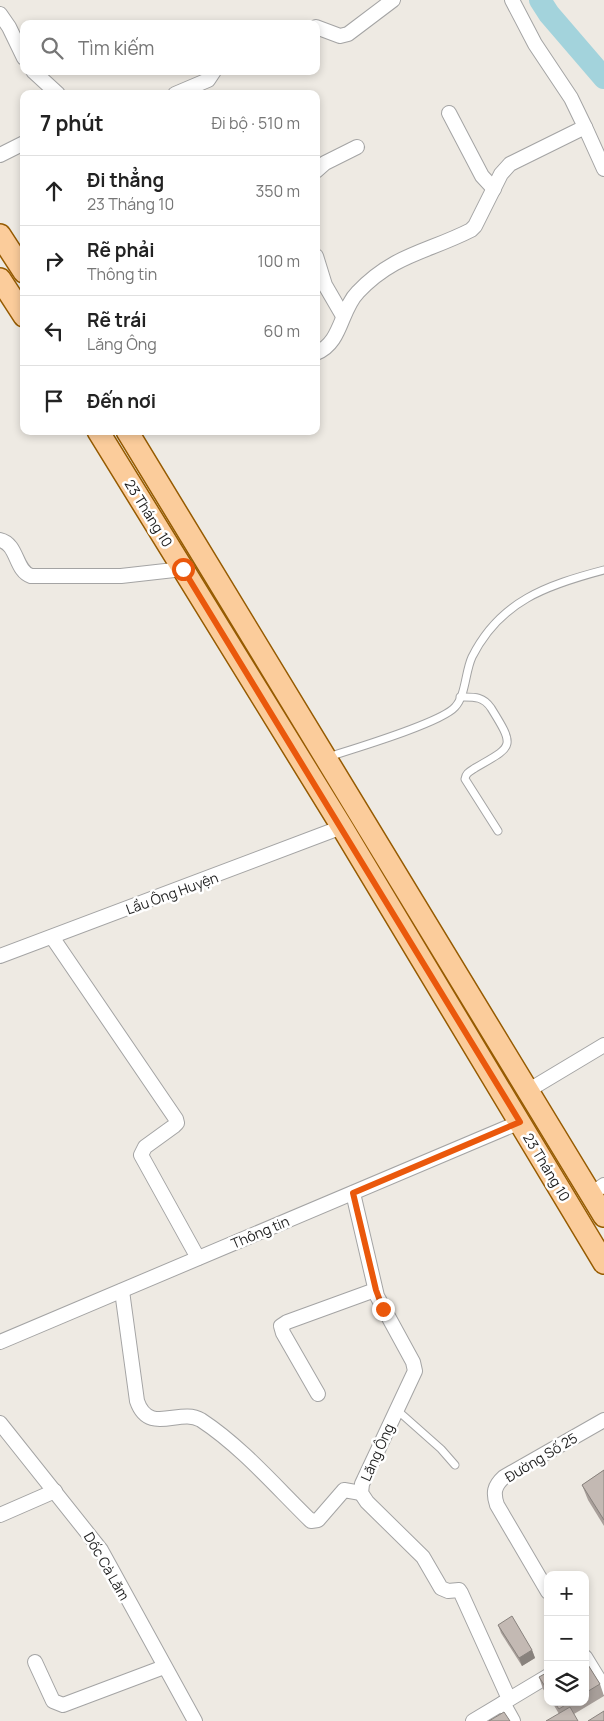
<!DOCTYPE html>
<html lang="vi">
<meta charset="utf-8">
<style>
:root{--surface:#fff;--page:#f2f2f2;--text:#222;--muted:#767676;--line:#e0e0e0}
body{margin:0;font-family:Manrope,sans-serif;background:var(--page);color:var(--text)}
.controls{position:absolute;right:15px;bottom:15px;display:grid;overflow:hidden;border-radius:10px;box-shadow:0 2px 8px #0003}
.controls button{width:45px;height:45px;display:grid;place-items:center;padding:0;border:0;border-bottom:1px solid var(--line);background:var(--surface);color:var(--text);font:25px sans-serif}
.stop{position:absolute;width:15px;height:15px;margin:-11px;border:4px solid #ea580c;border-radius:50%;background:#fff}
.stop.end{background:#ea580c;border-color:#fff;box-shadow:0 1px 5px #0008}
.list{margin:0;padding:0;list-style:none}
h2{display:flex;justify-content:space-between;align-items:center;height:65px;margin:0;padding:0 20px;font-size:21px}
h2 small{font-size:16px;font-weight:400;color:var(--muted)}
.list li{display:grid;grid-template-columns:32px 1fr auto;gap:15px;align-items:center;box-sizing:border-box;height:70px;padding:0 20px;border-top:1px solid var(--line)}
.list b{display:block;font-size:19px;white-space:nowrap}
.list p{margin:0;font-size:16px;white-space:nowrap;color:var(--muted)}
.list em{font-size:16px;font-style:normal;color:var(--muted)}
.icon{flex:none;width:28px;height:28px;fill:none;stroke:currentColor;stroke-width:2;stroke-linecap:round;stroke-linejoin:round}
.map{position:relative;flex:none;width:604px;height:1721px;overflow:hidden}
.search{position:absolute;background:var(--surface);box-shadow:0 2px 8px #0003;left:20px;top:20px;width:300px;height:55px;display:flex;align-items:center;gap:12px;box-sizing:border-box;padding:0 18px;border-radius:10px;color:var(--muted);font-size:19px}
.panel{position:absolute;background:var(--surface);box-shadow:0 2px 8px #0003;left:20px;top:90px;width:300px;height:345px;border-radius:10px}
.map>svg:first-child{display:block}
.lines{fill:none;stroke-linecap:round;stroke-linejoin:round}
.river{stroke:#a3d3dc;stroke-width:22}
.service-casing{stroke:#a4a4a4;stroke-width:9}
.minor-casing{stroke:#a4a4a4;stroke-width:16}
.primary-casing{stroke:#965b00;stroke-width:24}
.service{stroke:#fff;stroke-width:7}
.minor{stroke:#fff;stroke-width:14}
.primary{stroke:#fbcc9b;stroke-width:21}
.wall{fill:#a89f9a}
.shaded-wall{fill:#88827d}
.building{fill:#c3b9b3;stroke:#88827d}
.route{stroke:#ea580c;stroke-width:6}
.labels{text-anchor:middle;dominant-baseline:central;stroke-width:5;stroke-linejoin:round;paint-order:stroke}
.street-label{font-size:14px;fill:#1d1d1d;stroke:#fff}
</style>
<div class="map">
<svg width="604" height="1721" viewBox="0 0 604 1721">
<rect width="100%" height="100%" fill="#eeeae3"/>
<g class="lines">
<polyline class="river" points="540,0 549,14 604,78"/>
<g class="service-casing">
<g id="service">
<path d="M460,697C474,697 483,696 491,708C516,748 513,746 475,768C469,772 466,773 465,779L498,831"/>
<path d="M328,757C353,749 441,723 455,707C466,695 465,672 472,657C500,601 547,585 604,570"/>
<polyline points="397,1410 441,1449 455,1465"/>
</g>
</g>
<g class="minor-casing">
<g id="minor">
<polyline points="0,14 9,27 24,58"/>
<polyline points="316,27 340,36 348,34 393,0"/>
<polyline points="33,71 58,94"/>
<polyline points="175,94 208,80 214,71"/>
<polyline points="449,113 482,176 494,189"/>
<polyline points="585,127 604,169"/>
<polyline points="0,155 24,143"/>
<polyline points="316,171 325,163 357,147"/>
<polyline points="316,256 325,285 343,316"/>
<path d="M316,353C342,343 340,310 358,292C394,254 428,252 471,230L475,226L501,174L510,164L585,127L571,98L535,44L512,0"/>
<path d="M0,540C18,544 15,571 31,576H121L183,569"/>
<polyline points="52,937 176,1119 177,1123 174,1126 145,1147 141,1155 198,1258"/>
<polyline points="0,956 342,827"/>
<polyline points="529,1090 604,1045"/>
<polyline points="353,1193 377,1296 413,1362 415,1371 362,1484 361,1493 367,1502 423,1557 441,1588 448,1591 459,1590 461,1593 509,1699"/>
<polyline points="591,1194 604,1185"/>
<path d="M122,1291L137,1401C149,1436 180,1407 201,1420C242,1447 276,1487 311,1521L318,1520L344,1490L361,1493"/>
<polyline points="0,1342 520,1122"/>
<polyline points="318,1394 283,1333 281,1326 287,1322 375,1290"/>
<polyline points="0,1423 101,1550 195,1721"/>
<polyline points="0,1515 55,1491"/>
<path d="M548,1592L497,1505C493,1493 494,1486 504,1477L604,1420"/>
<polyline points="585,1657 604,1688"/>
<polyline points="35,1662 53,1701 63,1705 164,1667"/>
<polyline points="503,1703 513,1721"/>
<polyline points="473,1721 548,1676"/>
</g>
</g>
<g class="primary-casing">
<g id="primary">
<polyline points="0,235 24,272"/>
<polyline points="0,279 24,316"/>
<polyline points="98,431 342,827 604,1263"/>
<polyline points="127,431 604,1216"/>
</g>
</g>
<use href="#service" class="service"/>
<use href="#minor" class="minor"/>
<use href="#primary" class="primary"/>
</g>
<g class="wall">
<polygon points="604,1470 604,1526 588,1500 582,1485"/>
<polygon points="498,1625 532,1650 535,1658 522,1666 501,1633"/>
<polygon points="585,1660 600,1684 604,1696 574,1714 559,1714 552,1702 585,1702"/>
<polygon points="548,1672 548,1696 543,1689 539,1677"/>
</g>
<polygon class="shaded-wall" points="532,1650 535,1658 522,1666 519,1658"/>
<g class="building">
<polygon points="604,1470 604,1520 582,1485"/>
<polygon points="512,1616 532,1650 519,1658 498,1625"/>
<polygon points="585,1660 600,1684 585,1693"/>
<polygon points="548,1672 548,1691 539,1677"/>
<polygon points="554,1702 570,1702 559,1709"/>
<polygon points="570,1707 578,1721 546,1721"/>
<polygon points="604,1711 604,1721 588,1721"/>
<polygon points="504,1712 510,1721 489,1721"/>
</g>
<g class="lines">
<polyline class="route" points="183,569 520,1122 353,1193 376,1290 383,1309"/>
</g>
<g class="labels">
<g class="street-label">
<text transform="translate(149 513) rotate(58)">23 Tháng 10</text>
<text transform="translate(172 893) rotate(-20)">Lầu Ông Huyện</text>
<text transform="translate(547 1167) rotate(59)">23 Tháng 10</text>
<text transform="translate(260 1232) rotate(-23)">Thông tin</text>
<text transform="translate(377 1452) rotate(-66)">Lăng Ông</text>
<text transform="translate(541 1457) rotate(-31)">Đường Số 25</text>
<text transform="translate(107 1566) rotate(60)">Dốc Cà Lăm</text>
</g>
</g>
</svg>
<div class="controls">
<button>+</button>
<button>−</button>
<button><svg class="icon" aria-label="layers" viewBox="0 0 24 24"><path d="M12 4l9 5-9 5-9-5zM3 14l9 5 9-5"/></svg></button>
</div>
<div class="stop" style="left:183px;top:569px"></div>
<div class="stop end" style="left:383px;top:1309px"></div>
<div class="search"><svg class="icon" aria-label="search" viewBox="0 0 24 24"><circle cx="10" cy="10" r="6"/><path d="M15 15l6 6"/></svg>Tìm kiếm</div>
<section class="panel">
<h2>7 phút<small>Đi bộ · 510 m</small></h2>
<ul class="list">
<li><svg class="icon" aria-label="ahead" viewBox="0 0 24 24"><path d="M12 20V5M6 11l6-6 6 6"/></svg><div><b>Đi thẳng</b><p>23 Tháng 10</p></div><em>350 m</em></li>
<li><svg class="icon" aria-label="right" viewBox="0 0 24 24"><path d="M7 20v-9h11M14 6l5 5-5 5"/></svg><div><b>Rẽ phải</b><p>Thông tin</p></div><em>100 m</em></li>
<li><svg class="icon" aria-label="left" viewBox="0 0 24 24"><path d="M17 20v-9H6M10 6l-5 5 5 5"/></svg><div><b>Rẽ trái</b><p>Lăng Ông</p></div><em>60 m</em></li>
<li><svg class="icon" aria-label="arrive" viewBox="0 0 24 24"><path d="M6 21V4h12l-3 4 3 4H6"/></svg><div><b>Đến nơi</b></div></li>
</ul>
</section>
</div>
